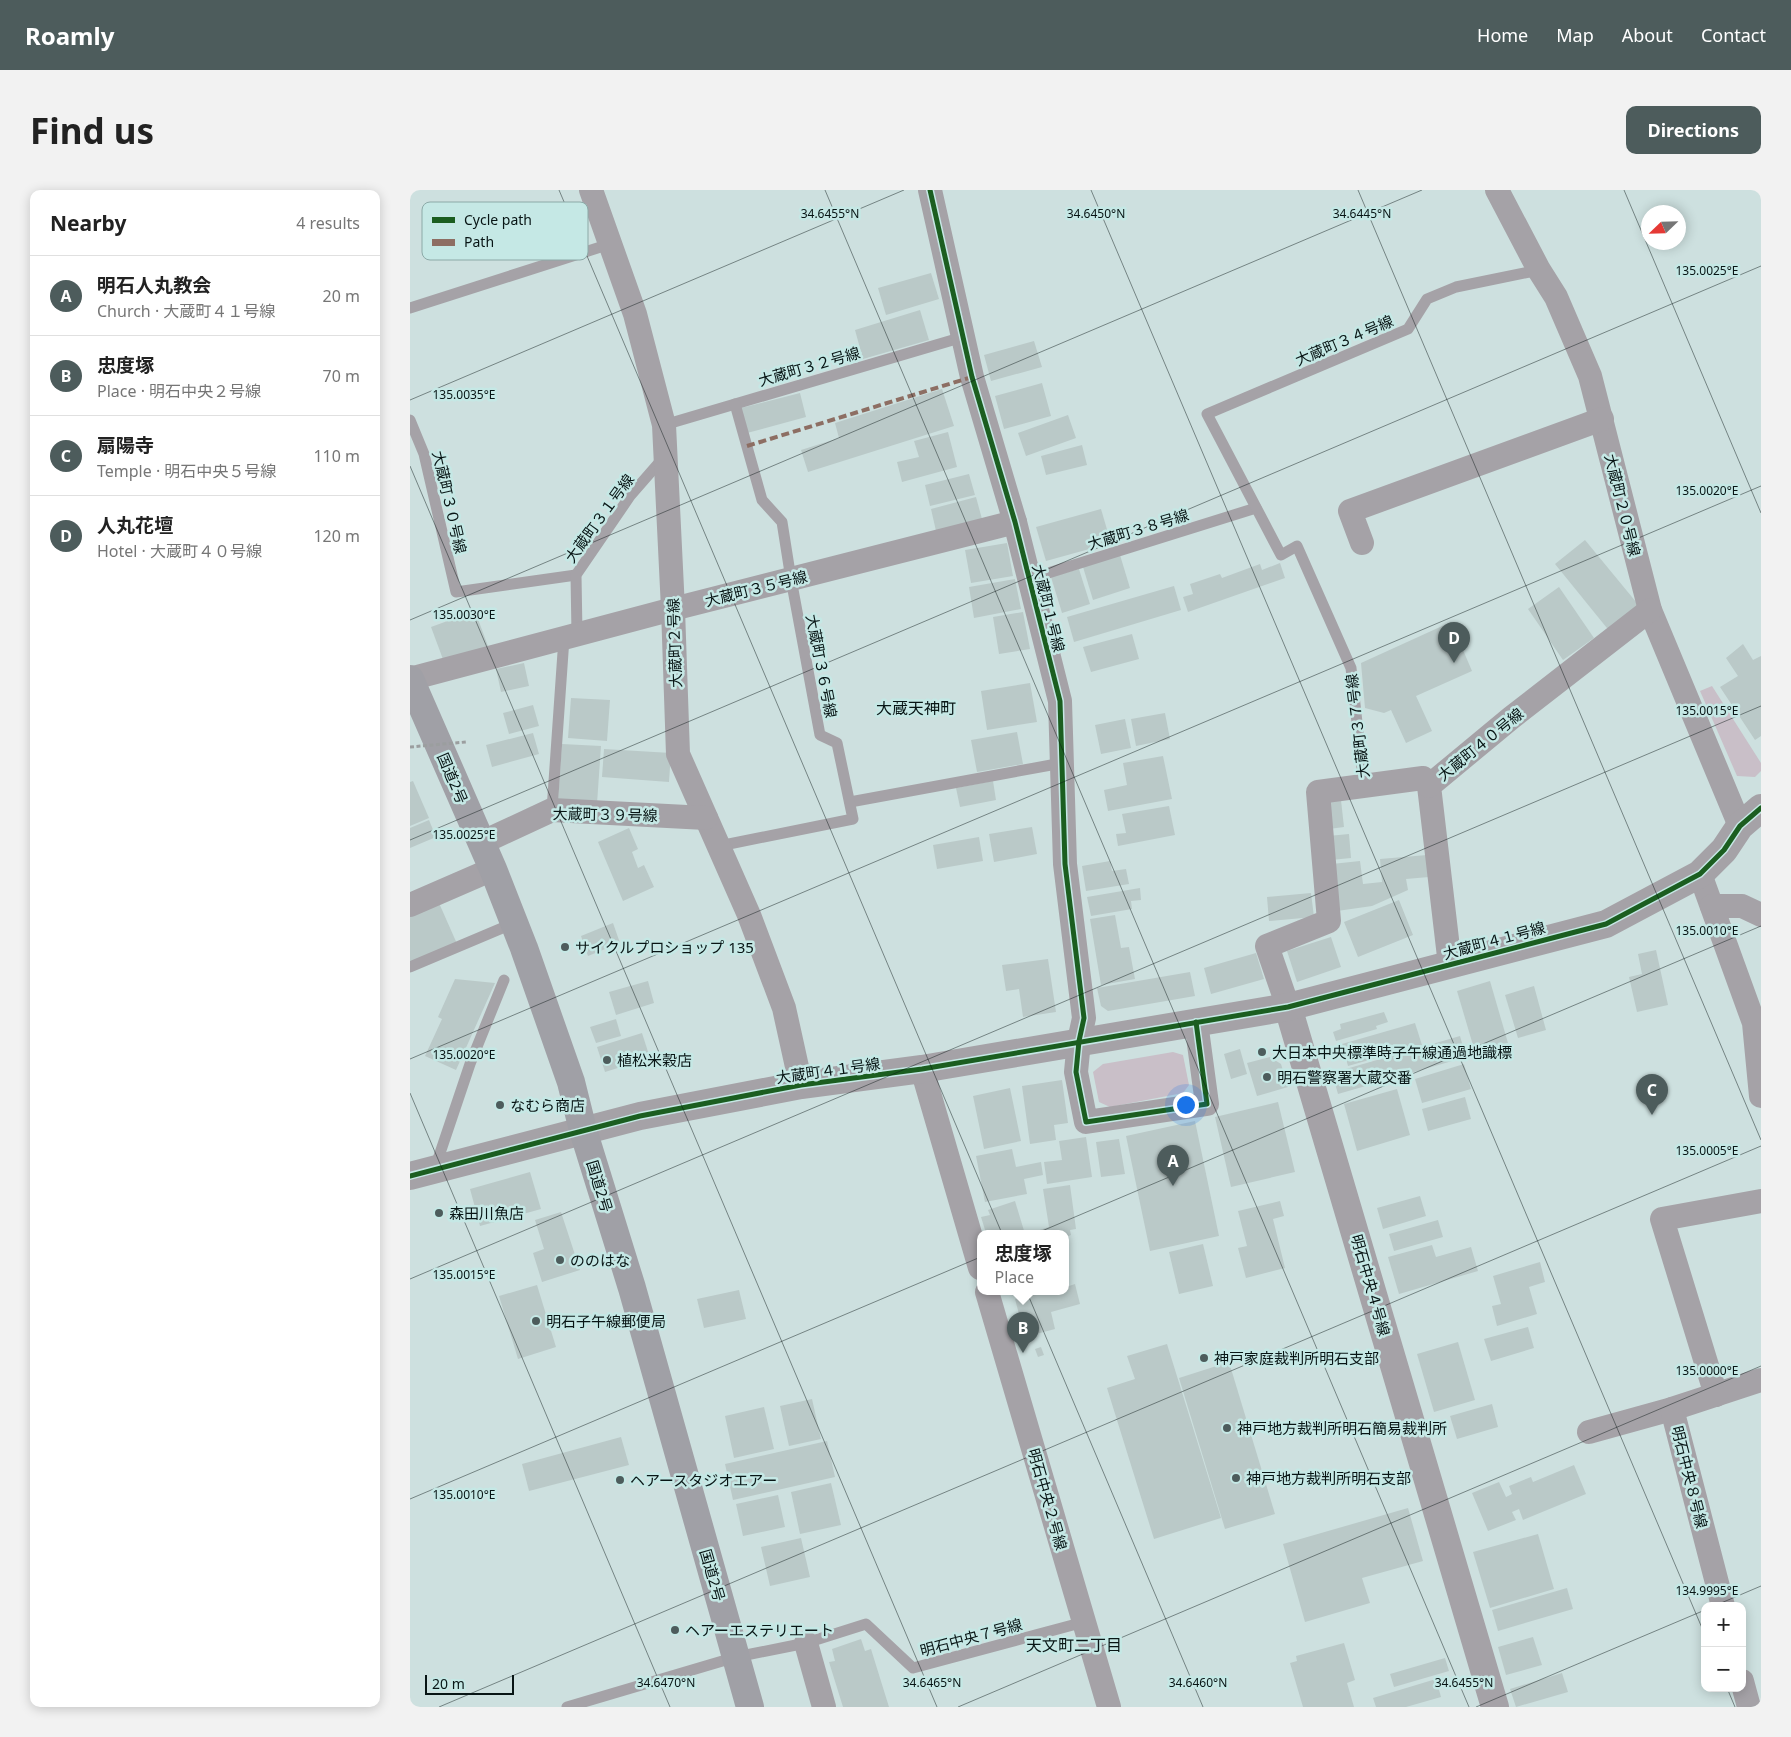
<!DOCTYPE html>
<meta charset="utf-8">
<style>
:root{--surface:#fff;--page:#f2f2f2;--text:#222;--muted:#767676;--line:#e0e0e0;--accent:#4d5c5c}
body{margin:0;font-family:"Noto Sans","Noto Sans JP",sans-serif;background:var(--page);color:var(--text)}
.controls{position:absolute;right:15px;bottom:15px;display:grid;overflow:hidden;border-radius:10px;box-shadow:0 2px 12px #0003}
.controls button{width:45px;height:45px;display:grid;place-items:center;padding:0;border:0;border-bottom:1px solid var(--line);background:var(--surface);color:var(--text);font:25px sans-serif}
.compass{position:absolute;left:1231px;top:15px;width:45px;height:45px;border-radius:50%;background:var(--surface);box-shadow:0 2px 12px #0003;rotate:247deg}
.scale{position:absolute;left:15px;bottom:12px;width:89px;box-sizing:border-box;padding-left:5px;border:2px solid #081515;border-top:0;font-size:14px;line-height:18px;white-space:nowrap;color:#081515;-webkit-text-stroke:4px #c5e8e5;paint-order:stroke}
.you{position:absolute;left:775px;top:914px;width:18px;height:18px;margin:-12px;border:4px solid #fff;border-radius:50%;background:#1a73e8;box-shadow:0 0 0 8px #1a73e833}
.badge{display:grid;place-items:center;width:32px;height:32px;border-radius:50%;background:var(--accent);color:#fff;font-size:16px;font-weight:700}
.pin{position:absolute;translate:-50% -41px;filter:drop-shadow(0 1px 2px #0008)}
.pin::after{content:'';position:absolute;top:26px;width:18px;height:15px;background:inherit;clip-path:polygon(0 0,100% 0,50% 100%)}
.popup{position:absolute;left:567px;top:1040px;width:92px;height:65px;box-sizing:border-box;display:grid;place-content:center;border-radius:10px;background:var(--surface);filter:drop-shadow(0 1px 4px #0005);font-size:16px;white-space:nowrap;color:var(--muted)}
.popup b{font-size:19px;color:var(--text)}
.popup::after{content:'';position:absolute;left:50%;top:100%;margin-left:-10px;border:10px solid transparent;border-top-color:var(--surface)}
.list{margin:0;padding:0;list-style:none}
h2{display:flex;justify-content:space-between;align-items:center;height:65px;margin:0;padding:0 20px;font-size:21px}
h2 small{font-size:16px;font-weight:400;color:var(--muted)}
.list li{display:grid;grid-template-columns:32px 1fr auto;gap:15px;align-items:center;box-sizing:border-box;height:80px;padding:0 20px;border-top:1px solid var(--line)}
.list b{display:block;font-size:19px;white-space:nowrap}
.list p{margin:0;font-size:16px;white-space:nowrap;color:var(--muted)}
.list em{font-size:16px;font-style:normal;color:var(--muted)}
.map{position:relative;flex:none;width:1351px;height:1517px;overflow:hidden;border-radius:10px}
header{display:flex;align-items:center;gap:30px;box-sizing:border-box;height:70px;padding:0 25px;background:var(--accent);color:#fff}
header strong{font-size:24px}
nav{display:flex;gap:28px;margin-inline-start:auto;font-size:18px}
.intro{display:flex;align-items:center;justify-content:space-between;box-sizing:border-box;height:120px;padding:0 30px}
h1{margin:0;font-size:35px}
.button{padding:12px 22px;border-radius:10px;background:var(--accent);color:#fff;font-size:18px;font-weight:700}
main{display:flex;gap:30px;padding:0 30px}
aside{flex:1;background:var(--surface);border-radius:10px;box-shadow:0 2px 12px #0003}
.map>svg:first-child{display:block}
.green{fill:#c9bfc8}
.building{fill:#bac9c8}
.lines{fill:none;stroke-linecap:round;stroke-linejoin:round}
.service{stroke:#a5a2a7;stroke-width:11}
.minor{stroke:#a5a2a7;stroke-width:24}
.tertiary{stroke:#a5a2a7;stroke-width:28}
.trunk{stroke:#a0a0a6;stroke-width:28}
.path-bridge{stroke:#9b9e9f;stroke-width:3;stroke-dasharray:4 2.5;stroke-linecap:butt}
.quiet{stroke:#8d6e63;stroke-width:4;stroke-dasharray:8 4;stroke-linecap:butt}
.cycleway-casing{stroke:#c5e8e5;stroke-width:8}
.cycleway{stroke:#1b5e20;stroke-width:5}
.ticks{fill:none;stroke:#081515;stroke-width:1;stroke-opacity:0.45}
.poi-dot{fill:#4d5c5c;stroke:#c5e8e5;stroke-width:2}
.labels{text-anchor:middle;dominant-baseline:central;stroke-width:5;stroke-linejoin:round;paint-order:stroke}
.street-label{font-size:15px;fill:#081515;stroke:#c5e8e5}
.poi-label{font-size:15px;fill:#081515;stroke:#c5e8e5;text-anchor:start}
.neighbourhood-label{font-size:16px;fill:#081515;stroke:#c5e8e5}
.key{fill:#c5e8e5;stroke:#8ca9a7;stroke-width:1}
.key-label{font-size:14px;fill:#081515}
.ticks-label{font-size:12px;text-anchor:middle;fill:#081515;stroke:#c5e8e5;stroke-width:5;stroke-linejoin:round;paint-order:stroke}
</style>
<header>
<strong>Roamly</strong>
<nav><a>Home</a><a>Map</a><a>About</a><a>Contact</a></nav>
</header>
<div class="intro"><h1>Find us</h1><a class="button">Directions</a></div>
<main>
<aside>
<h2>Nearby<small>4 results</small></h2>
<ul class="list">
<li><span class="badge">A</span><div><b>明石人丸教会</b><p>Church · 大蔵町４１号線</p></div><em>20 m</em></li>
<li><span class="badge">B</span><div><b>忠度塚</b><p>Place · 明石中央２号線</p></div><em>70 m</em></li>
<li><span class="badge">C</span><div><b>扇陽寺</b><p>Temple · 明石中央５号線</p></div><em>110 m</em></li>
<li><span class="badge">D</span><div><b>人丸花壇</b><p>Hotel · 大蔵町４０号線</p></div><em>120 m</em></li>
</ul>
</aside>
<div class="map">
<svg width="1351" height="1517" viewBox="0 0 1351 1517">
<rect width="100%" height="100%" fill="#cde0df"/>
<g class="green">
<polygon points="1302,496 1351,573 1351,581 1345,587 1327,586 1290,501"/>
<polygon points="763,862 773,865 779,895 773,903 700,917 689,912 683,882 693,874"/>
</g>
<g class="building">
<polygon points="521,83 529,109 476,125 468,98"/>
<polygon points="510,120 519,150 453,169 445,140"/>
<polygon points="624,151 632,177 581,191 574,165"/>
<polygon points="632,193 641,226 594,239 585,206"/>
<polygon points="532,199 544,236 398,282 391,260 429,248 425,233"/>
<polygon points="390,203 396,227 337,243 331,218"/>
<polygon points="658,225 666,248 616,266 608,243"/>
<polygon points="538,242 547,277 492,292 487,272 509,267 504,251"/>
<polygon points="672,255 677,275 636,285 631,266"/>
<polygon points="559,284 565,305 520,316 515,295"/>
<polygon points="566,307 572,329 526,341 521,319"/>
<polygon points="691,319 701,353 636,371 626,337"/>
<polygon points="1175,350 1231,418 1201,443 1145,374"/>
<polygon points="597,353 603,386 561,393 555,360"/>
<polygon points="710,365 720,398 683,410 673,377"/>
<polygon points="870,373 875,388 778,422 773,407 783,404 780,394 810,384 812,388 850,374 852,380"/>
<polygon points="669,379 680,414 652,423 641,387"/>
<polygon points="605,389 611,419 564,428 559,397"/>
<polygon points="764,396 771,420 664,452 657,427"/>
<polygon points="1149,397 1184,448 1153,470 1118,419"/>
<polygon points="65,421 78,456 34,472 21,437"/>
<polygon points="613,422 620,459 589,464 583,427"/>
<polygon points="1041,432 1062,481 1006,506 1022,541 996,553 981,520 974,523 955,518 951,473"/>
<polygon points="722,444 729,469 681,482 673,457"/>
<polygon points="1333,454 1343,470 1351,466 1351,546 1345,550 1310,497 1328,486 1316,468"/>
<polygon points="114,473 119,496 91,502 86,479"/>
<polygon points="620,493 627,532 577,540 571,501"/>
<polygon points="161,508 200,510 197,551 158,548"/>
<polygon points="123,515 129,536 99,544 93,523"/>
<polygon points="755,523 760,549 726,556 721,529"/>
<polygon points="715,529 721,558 691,564 685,535"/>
<polygon points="607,542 613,574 567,582 561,550"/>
<polygon points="123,543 129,564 82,577 76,555"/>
<polygon points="152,554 191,556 187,614 148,611"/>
<polygon points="194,559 261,563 259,592 192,587"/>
<polygon points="753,566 762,609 698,621 694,600 717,595 713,573"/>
<polygon points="3,591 19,628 0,636 0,592"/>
<polygon points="583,591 586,610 550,617 546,598"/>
<polygon points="931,610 934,637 919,639 917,611"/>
<polygon points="759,616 765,645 708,656 706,644 716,643 712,624"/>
<polygon points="19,630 26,647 0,658 0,638"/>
<polygon points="622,637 627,664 584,672 579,644"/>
<polygon points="219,638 228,659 222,662 228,678 234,675 244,697 213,711 188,652"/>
<polygon points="939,644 941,668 921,670 918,646"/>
<polygon points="569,647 573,671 527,679 523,655"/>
<polygon points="1017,665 1019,687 996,689 998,700 962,716 927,721 922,674 950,671 953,694 972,692 970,669"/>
<polygon points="700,671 702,681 716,679 719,694 676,701 672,676"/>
<polygon points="730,698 731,710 721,711 722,719 681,726 677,707"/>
<polygon points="901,703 904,727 859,731 857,707"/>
<polygon points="989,710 1003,745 948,767 934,732"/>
<polygon points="29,713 48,756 0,777 0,726"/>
<polygon points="705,725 711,758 719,757 725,789 691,795 680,729"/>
<polygon points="203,733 210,753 178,766 171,746"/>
<polygon points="921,747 931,777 887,792 877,761"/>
<polygon points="1246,760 1258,815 1227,822 1219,787 1232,784 1228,764"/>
<polygon points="846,763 854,789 801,804 794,778"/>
<polygon points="638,769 646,822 613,827 609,799 596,801 592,775"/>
<polygon points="780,782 785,806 698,821 691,816 687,798"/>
<polygon points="45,789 85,793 46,880 15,866 32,829 28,827"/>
<polygon points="238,791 244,813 206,825 199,802"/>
<polygon points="1080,791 1098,853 1065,862 1047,801"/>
<polygon points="1124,796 1136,840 1108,848 1095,805"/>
<polygon points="974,822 978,832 966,836 967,839 926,851 923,842 931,839 930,834"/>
<polygon points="206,829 211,846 186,853 180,837"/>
<polygon points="1005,833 1012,855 938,876 932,854"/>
<polygon points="232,843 240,868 195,882 187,857"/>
<polygon points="1050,846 1056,867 928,904 922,883"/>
<polygon points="830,859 837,884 821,889 814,864"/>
<polygon points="860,867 871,874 878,897 847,906 837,873"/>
<polygon points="1054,874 1061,899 1012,913 1005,889"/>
<polygon points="652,890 658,933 644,935 646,950 620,954 612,896"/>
<polygon points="600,898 611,951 574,959 563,906"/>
<polygon points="987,899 1000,945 947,961 934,914"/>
<polygon points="1055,907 1061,929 1018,941 1012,919"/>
<polygon points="868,912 885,982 821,997 805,927"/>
<polygon points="785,931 809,1046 740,1061 716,946"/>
<polygon points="676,947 682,987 637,994 634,972 652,970 649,951"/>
<polygon points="709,949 715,984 691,987 686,952"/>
<polygon points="602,959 606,977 631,972 633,985 614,989 617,1004 575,1012 566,966"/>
<polygon points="120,982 131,1019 70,1036 60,999"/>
<polygon points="660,995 666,1039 660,1040 661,1045 656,1047 656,1044 617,1044 639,1037 633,999"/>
<polygon points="1010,1006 1016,1026 973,1039 967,1018"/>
<polygon points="605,1011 615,1044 585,1044 584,1041 576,1043 571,1027 580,1025 578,1020"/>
<polygon points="870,1011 874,1026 863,1029 875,1078 836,1088 828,1058 837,1056 828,1021"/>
<polygon points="151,1022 170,1080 132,1092 123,1063 134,1059 125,1030"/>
<polygon points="1028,1030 1033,1047 984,1061 979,1044"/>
<polygon points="793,1054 803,1096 769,1104 759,1062"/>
<polygon points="1022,1055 1026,1067 1061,1057 1068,1081 989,1104 978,1067"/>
<polygon points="1130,1072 1135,1092 1119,1097 1127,1124 1087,1136 1082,1116 1091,1114 1083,1086"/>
<polygon points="665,1094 670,1114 641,1122 645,1139 615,1147 605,1109 635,1102 656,1102 656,1097"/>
<polygon points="127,1095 146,1157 108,1169 89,1106"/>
<polygon points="329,1100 336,1129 294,1138 287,1109"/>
<polygon points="1118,1137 1124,1158 1081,1171 1074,1149"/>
<polygon points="1048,1152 1065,1210 1024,1222 1007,1164"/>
<polygon points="757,1154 811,1328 744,1349 697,1198 725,1189 717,1166"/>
<polygon points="631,1157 634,1165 628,1167 625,1159"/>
<polygon points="819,1172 865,1324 815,1339 769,1188"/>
<polygon points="402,1209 411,1249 379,1256 370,1216"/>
<polygon points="1082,1214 1088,1237 1047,1249 1040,1226"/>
<polygon points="354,1217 364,1259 324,1268 315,1226"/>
<polygon points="211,1247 219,1275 119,1301 112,1274"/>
<polygon points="417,1251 425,1287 323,1310 315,1274"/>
<polygon points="1164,1275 1176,1304 1113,1330 1109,1319 1102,1322 1106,1330 1078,1341 1062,1303 1089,1292 1096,1307 1102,1304 1099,1296 1121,1287 1123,1292"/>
<polygon points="421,1293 431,1335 390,1344 381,1302"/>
<polygon points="368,1305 375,1337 333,1346 326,1314"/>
<polygon points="998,1318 1013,1371 952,1388 960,1413 895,1432 873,1354"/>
<polygon points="1128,1344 1144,1399 1080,1418 1063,1362"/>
<polygon points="391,1348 400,1387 360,1396 351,1357"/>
<polygon points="1157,1398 1163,1419 1088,1441 1082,1420"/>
<polygon points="1123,1447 1132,1475 1096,1485 1088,1457"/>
<polygon points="451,1449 455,1461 461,1459 479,1517 433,1517 419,1472 425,1471 422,1459"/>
<polygon points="934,1453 945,1490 937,1493 944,1517 893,1517 880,1473 887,1471 886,1466"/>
<polygon points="1035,1468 1039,1481 984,1497 980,1484"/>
<polygon points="1152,1483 1158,1502 1106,1517 1100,1499"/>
<polygon points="1026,1489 1031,1507 996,1517 966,1517 963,1508"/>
</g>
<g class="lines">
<g class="service">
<polyline points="0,118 200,54"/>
<polyline points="0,230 14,264 46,402 166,385"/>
<polyline points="254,235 553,147"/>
<polyline points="619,389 846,318"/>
<polyline points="167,444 166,385 220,306 254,267"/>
<polyline points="954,596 941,478 887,356 871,365 797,224 998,139 1017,109 1046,97 1129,80"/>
<polyline points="440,612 652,573"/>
<polyline points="142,620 154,448"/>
<polyline points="309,656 443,629 427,553 410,545 381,389 372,332 352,310 325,214"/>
<polyline points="0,777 104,733"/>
<polyline points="25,978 60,874 94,790"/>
<polyline points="157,1517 326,1467 396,1453 456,1434 503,1478 674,1432"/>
</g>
<g class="minor">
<polyline points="181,0 225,124 254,235 263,419 268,564 339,725 374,818 391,895"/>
<polyline points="520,0 562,187 605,332 650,511 655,674 674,828 669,851 666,882 676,932 797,914 786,832"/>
<polyline points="1087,0 1129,80 1146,107 1180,186 1240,420 1330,636"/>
<polyline points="952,353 940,321 1192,229"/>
<polyline points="0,489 263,419 605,332"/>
<polyline points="71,653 142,620 296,628"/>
<polyline points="1290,684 1344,833 1351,906"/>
<polyline points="0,715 83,679"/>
<polyline points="1302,716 1332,716 1351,725"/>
<polyline points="1040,775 1019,596 1101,528 1240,420"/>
<polyline points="878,817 857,756 919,731 908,602 1013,588 1019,596"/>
<polyline points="512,879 570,1078"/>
<polyline points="577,1102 699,1517"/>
<polyline points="1306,1205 1252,1029 1351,1011"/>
<polyline points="1179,1242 1262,1219"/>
<polyline points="1313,1416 1262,1219 1351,1190"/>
<polyline points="396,1453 414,1517"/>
<polyline points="1332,1491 1339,1517"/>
</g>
<g class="tertiary">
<polyline points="878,817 1085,1517"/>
<polyline points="0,986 230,926 391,895 512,879 878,817 1196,734 1290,684 1314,660 1330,636 1351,618"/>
</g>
<polyline class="trunk" points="0,489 83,679 114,758 161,892 173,940 222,1098 340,1517"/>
<polyline class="path-bridge" points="0,557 56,552"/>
<polyline class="quiet" points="337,256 562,187"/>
<g class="cycleway-casing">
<g id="cycleway">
<polyline points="520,0 562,187 605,332 650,511 655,674 674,828 669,851 666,882 676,932 797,914 786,832"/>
<polyline points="0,986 230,926 391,895 512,879 878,817 1196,734 1290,684 1314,660 1330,636 1351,618"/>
</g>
</g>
<use href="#cycleway" class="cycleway"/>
</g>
<path class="ticks" d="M149,0L793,1517M415,0L1059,1517M681,0L1295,1445M948,0L1351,950M1214,0L1351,323M0,210L494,0M0,276L527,1517M0,430L1012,0M0,650L1351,76M0,869L1351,296M0,903L260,1517M0,1089L1351,516M0,1309L1351,736M1304,1416L1351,1396M1317,1498L1325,1517M29,1517L1351,956M548,1517L1351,1176M1066,1517L1295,1420"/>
<g class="poi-dot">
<circle cx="155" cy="757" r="5"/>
<circle cx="852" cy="862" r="5"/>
<circle cx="197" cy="870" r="5"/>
<circle cx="857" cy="887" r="5"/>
<circle cx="90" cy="915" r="5"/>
<circle cx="29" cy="1023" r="5"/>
<circle cx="150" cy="1070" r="5"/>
<circle cx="126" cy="1131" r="5"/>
<circle cx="794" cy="1168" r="5"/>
<circle cx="817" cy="1238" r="5"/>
<circle cx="826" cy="1288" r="5"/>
<circle cx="210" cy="1290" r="5"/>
<circle cx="265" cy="1440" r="5"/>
</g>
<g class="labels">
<g class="street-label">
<text transform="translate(934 150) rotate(-23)">大蔵町３４号線</text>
<text transform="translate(399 176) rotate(-16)">大蔵町３２号線</text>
<text transform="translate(40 312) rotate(77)">大蔵町３０号線</text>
<text transform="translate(1213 315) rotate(76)">大蔵町２０号線</text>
<text transform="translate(189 328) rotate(-54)">大蔵町３１号線</text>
<text transform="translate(728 339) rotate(-17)">大蔵町３８号線</text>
<text transform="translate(346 398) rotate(-14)">大蔵町３５号線</text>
<text transform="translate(639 418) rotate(76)">大蔵町１号線</text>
<text transform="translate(264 453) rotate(-92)">大蔵町２号線</text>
<text transform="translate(412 476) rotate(79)">大蔵町３６号線</text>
<text transform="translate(947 536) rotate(-97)">大蔵町３７号線</text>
<text transform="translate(1070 554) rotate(-39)">大蔵町４０号線</text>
<text transform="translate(43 588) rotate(67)">国道2号</text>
<text transform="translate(195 624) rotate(1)">大蔵町３９号線</text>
<text transform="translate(1084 750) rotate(-15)">大蔵町４１号線</text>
<text transform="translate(418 880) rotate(-8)">大蔵町４１号線</text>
<text transform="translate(190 996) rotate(73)">国道2号</text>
<text transform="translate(961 1095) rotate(74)">明石中央４号線</text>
<text transform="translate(1280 1287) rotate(76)">明石中央８号線</text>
<text transform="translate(638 1309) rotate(74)">明石中央２号線</text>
<text transform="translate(303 1385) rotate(74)">国道2号</text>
<text transform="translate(561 1447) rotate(-15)">明石中央７号線</text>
</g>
<g class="poi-label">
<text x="165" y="757">サイクルプロショップ 135</text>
<text x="862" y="862">大日本中央標準時子午線通過地識標</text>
<text x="207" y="870">植松米穀店</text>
<text x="867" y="887">明石警察署大蔵交番</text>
<text x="100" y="915">なむら商店</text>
<text x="39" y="1023">森田川魚店</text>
<text x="160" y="1070">ののはな</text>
<text x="136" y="1131">明石子午線郵便局</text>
<text x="804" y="1168">神戸家庭裁判所明石支部</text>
<text x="827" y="1238">神戸地方裁判所明石簡易裁判所</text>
<text x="836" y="1288">神戸地方裁判所明石支部</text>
<text x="220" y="1290">ヘアースタジオエアー</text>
<text x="275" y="1440">ヘアーエステリエート</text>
</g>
<g class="neighbourhood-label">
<text x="506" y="518">大蔵天神町</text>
<text x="664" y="1455">天文町二丁目</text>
</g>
</g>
<rect x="12" y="12" width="166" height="58" rx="8" class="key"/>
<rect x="22" y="27" width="23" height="6" fill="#1b5e20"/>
<rect x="22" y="49" width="23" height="7" fill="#8d6e63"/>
<g class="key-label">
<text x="54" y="35">Cycle path</text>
<text x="54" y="57">Path</text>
</g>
<g class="ticks-label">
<text x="420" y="28">34.6455°N</text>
<text x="686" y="28">34.6450°N</text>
<text x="952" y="28">34.6445°N</text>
<text x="1297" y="85">135.0025°E</text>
<text x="54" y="209">135.0035°E</text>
<text x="1297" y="305">135.0020°E</text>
<text x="54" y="429">135.0030°E</text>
<text x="1297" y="525">135.0015°E</text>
<text x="54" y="649">135.0025°E</text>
<text x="1297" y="745">135.0010°E</text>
<text x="54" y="869">135.0020°E</text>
<text x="1297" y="965">135.0005°E</text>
<text x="54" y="1089">135.0015°E</text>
<text x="1297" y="1185">135.0000°E</text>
<text x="54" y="1309">135.0010°E</text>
<text x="1297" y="1405">134.9995°E</text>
<text x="256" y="1497">34.6470°N</text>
<text x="522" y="1497">34.6465°N</text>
<text x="788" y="1497">34.6460°N</text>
<text x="1054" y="1497">34.6455°N</text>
</g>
</svg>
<div class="controls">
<button>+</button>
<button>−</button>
</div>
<svg class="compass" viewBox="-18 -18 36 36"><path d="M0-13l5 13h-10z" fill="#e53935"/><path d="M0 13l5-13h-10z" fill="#767676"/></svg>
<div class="scale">20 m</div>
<div class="you"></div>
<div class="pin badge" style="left:763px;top:996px">A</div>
<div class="pin badge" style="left:613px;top:1163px">B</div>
<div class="popup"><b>忠度塚</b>Place</div>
<div class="pin badge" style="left:1242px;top:925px">C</div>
<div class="pin badge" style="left:1044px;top:473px">D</div>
</div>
</main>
